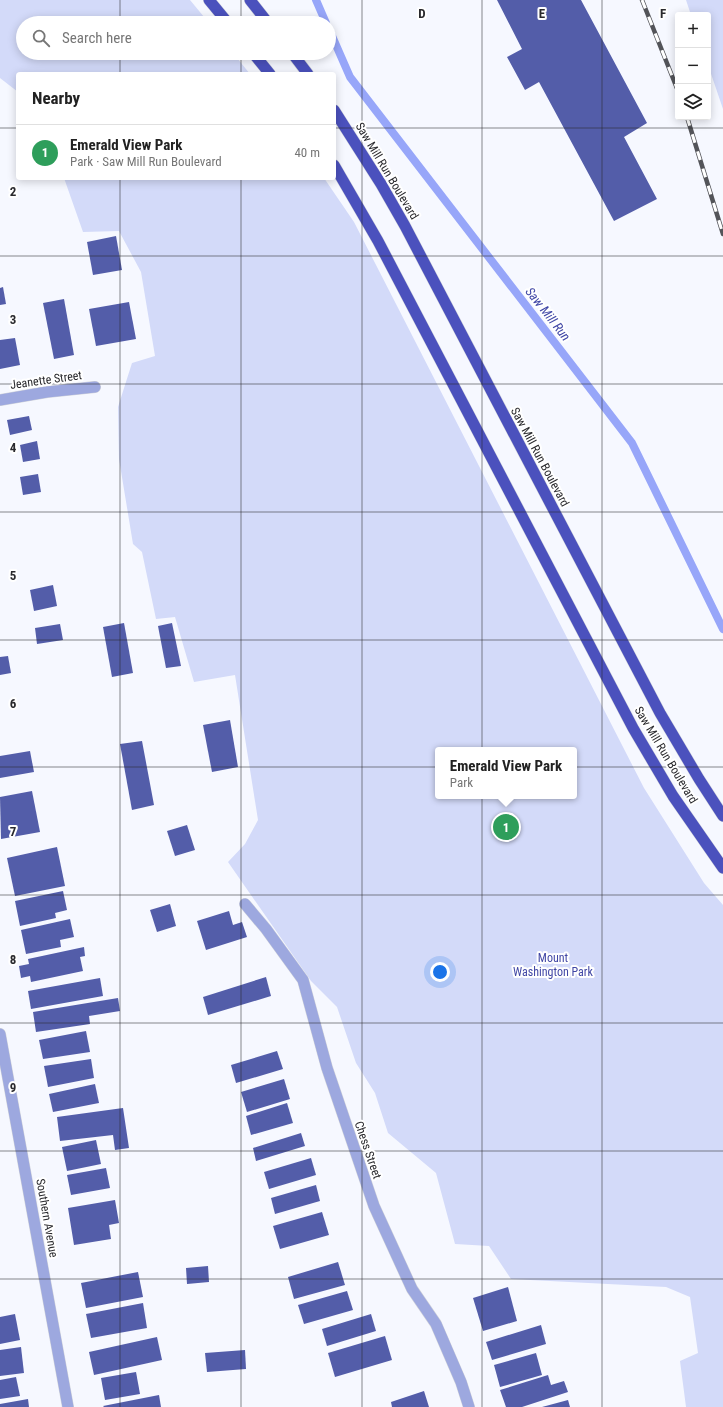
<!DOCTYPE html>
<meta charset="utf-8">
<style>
:root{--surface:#fff;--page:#f6f6f6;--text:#222;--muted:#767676;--line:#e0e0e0;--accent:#76522c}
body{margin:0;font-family:"Roboto Condensed",sans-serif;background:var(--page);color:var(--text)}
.controls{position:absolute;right:12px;top:12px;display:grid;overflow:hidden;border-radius:4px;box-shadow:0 2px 10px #0003}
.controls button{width:36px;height:36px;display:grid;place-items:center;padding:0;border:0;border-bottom:1px solid var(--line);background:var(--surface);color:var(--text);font:20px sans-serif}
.you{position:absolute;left:440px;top:972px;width:14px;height:14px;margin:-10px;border:3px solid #fff;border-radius:50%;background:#1a73e8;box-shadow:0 0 0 6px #1a73e833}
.badge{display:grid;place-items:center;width:26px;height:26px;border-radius:50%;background:var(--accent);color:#fff;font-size:13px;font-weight:700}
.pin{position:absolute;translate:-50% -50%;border:2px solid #fff;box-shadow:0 1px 4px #0006}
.popup{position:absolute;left:435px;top:747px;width:142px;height:52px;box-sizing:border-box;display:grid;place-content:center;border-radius:4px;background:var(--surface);filter:drop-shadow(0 1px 3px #0005);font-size:13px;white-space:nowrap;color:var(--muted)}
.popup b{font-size:15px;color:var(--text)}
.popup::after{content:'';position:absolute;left:50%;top:100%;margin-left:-8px;border:8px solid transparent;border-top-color:var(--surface)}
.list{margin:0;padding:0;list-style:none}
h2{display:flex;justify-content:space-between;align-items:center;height:52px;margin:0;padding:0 16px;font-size:17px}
h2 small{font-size:13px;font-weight:400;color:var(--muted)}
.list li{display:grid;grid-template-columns:26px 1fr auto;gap:12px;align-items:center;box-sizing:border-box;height:56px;padding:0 16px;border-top:1px solid var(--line)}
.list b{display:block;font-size:15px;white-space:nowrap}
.list p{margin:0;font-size:13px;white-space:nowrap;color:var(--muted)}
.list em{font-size:13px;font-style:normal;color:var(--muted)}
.icon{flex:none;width:22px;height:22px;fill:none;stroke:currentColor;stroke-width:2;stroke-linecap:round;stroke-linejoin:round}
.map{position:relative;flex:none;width:723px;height:1407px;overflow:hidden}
.search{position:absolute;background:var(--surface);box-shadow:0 2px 10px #0003;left:16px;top:16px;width:320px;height:44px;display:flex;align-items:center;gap:10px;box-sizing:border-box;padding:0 14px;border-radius:22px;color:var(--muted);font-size:15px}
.panel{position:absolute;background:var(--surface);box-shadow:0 2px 10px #0003;left:16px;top:72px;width:320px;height:108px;border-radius:4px}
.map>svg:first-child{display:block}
.green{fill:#d3daf9;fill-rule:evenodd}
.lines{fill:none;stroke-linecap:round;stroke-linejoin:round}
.stream{stroke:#97a6f9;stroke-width:8}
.building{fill:#535da9}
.minor-casing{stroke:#d1d3d9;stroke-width:12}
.tertiary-casing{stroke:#d1d3d9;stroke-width:12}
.trunk-casing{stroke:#d1d3d9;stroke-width:12}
.minor{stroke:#9da8df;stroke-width:11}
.tertiary{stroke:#9da8df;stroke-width:11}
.trunk{stroke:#4b51bd;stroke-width:11}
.rail-casing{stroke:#535459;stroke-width:4.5}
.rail{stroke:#fff;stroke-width:3;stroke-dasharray:9;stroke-linecap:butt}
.grid{fill:none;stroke:#29292d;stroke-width:1;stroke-opacity:0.55}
.labels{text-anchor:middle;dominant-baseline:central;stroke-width:4;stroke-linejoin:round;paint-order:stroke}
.street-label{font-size:12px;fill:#29292d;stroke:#fff}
.park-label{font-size:12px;fill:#4046a5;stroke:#fff}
.water-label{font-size:13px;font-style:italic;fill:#4047a6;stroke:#fff}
.grid-label{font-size:13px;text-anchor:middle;font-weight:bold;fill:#29292d;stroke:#fff;stroke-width:4;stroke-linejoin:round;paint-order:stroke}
</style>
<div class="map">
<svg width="723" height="1407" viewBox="0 0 723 1407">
<rect width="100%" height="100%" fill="#f6f8ff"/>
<g class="green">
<polygon points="0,0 190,0 209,23 23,23 23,53 233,53 250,74 18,74 18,92 0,78"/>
<polygon points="686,0 723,0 723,109 708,65 708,15 691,15"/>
<path d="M64,178H324L354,222L644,788L704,883L723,905V1407H686L680,1361L698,1353L690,1297L666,1287L511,1279L489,1246L455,1244L436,1173L388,1133L375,1093L356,1063L337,1007L311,981L228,862L245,844L258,820L235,675L194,682L175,617L156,619L142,552L133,544L119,459L118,407L132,363L155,356L141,272L119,231L83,232ZM438,750H574V796H438Z"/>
</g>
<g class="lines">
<g class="stream">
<polyline points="316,0 326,23"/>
<polyline points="329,29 350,77 632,443 723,629"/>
</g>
</g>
<g class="building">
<polygon points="497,0 581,0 647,123 624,137 657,199 614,221 539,82 525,90 507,57 522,49"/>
<polygon points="116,236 122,270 93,275 87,242"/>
<polygon points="3,287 6,304 0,305 0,288"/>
<polygon points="64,299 74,355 54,359 43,303"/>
<polygon points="129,302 136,339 96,346 89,309"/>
<polygon points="15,338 20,365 0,369 0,340"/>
<polygon points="29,416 32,430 10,435 7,420"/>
<polygon points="37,441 40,459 23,462 20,445"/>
<polygon points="38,474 41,492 23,495 20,477"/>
<polygon points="53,585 57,606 34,611 30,590"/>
<polygon points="124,623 133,673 112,677 103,627"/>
<polygon points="172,623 181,666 166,668 158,626"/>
<polygon points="60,624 63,640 37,644 35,628"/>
<polygon points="8,656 11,673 0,675 0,657"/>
<polygon points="230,720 238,767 212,772 203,725"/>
<polygon points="142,741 154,805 132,810 120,744"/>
<polygon points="30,751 34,772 0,778 0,756"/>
<polygon points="32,791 40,832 1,839 0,797"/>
<polygon points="187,825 195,850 175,856 167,831"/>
<polygon points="57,847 65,886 15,896 7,858"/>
<polygon points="63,891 67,910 55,913 56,918 20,926 15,901"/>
<polygon points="170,904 176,926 157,932 150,910"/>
<polygon points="229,911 233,925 242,922 247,937 206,950 197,921"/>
<polygon points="70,919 74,937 60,940 61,947 26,954 21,930"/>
<polygon points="84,947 85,956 80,957 83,971 31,982 30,976 21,978 19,966 29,964 28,959"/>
<polygon points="266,977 271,996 208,1015 203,997"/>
<polygon points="100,978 103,996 31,1009 28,991"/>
<polygon points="118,998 120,1011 89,1016 90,1024 36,1032 33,1012"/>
<polygon points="86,1031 90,1052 43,1059 39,1040"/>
<polygon points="277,1051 283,1069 236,1083 231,1065"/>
<polygon points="91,1059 94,1078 48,1087 44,1066"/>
<polygon points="284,1079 290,1099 247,1112 241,1092"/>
<polygon points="95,1084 99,1103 53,1112 49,1094"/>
<polygon points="287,1103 293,1123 251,1135 246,1116"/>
<polygon points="123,1108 129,1148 115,1150 113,1135 60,1141 57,1117"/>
<polygon points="301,1133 305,1146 256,1161 253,1148"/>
<polygon points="96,1140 101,1164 67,1171 62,1147"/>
<polygon points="311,1158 316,1175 269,1189 264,1172"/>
<polygon points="106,1168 110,1188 71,1195 67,1175"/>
<polygon points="316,1185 320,1201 275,1214 271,1198"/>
<polygon points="115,1200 119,1223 109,1225 111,1239 74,1245 68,1208"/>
<polygon points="322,1212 329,1235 280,1249 273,1226"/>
<polygon points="338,1262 345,1285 294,1299 288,1277"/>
<polygon points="208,1266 209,1282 187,1284 186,1268"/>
<polygon points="138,1272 143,1297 86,1308 81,1283"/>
<polygon points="508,1287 517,1321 483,1331 473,1298"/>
<polygon points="347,1291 353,1310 304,1324 298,1305"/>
<polygon points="143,1303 147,1328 91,1338 86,1314"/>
<polygon points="15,1314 20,1340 0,1344 0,1317"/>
<polygon points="371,1314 376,1331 327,1346 322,1329"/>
<polygon points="541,1325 546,1344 492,1360 486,1342"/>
<polygon points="385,1336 392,1360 335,1377 328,1353"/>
<polygon points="157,1337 162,1360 94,1375 89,1352"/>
<polygon points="21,1347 24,1373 0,1376 0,1350"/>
<polygon points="245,1350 246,1369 207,1372 205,1353"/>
<polygon points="536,1353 542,1375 500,1387 494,1365"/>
<polygon points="136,1372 140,1394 105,1400 101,1378"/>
<polygon points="548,1375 551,1385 564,1381 568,1392 522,1407 506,1407 500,1390"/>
<polygon points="16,1377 20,1396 0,1399 0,1380"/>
<polygon points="424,1391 429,1407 392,1407 391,1402"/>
<polygon points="159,1395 161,1407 104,1407 103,1406"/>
<polygon points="28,1399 29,1407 0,1407 0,1404"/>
<polygon points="568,1400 570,1407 542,1407"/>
</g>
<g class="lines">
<g class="minor-casing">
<g id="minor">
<polyline points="0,400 47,392 95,387"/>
<polyline points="245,904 266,929 303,980 327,1068 374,1206 412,1289 436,1324 461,1382 469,1407"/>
</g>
</g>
<g class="tertiary-casing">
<polyline id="tertiary" points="0,1034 68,1407"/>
</g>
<g class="trunk-casing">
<g id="trunk">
<polyline points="209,0 228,23"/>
<polyline points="250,0 268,23"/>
<polyline points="253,53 270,74"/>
<polyline points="292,53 308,74"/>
<polyline points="334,110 381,184 405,226 660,713 699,779 723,816"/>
<polyline points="334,165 378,241 633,728 673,796 723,868"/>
</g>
</g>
<use href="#minor" class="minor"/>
<use href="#tertiary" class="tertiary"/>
<use href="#trunk" class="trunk"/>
<g class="rail-casing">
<g id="rail">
<polyline points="642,0 678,91"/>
<polyline points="687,117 723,234"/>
</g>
</g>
<use href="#rail" class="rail"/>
</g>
<path class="grid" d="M120,0V23M241,0V23M362,0V1407M482,0V1407M602,0V1407M120,53V74M241,53V74M0,128H18M334,128H723M120,178V1407M241,178V1407M0,256H723M0,384H723M0,512H723M0,640H723M0,767H723M0,895H723M0,1023H723M0,1151H723M0,1279H723"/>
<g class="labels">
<g class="street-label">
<text transform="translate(387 171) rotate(59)">Saw Mill Run Boulevard</text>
<text transform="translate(46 380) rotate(-8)">Jeanette Street</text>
<text transform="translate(540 457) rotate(62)">Saw Mill Run Boulevard</text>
<text transform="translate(666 755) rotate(59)">Saw Mill Run Boulevard</text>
<text transform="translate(368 1150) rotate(71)">Chess Street</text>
<text transform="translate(47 1218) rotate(80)">Southern Avenue</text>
</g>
<g class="park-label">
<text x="553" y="958">Mount<tspan x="553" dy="14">Washington Park</tspan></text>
</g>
<g class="water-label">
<text transform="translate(548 314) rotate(52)">Saw Mill Run</text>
</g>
</g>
<g class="grid-label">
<text x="422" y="18">D</text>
<text x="542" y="18">E</text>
<text x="663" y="18">F</text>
<text x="13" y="196">2</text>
<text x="13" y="324">3</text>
<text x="13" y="452">4</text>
<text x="13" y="580">5</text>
<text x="13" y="708">6</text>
<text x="13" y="836">7</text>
<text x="13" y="964">8</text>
<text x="13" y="1092">9</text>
</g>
</svg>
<div class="controls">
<button>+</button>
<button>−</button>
<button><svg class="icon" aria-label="layers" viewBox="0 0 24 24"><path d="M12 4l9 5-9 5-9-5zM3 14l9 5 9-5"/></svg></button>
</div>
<div class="you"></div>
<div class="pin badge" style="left:506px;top:827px;background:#2e9e5b">1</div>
<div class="popup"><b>Emerald View Park</b>Park</div>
<div class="search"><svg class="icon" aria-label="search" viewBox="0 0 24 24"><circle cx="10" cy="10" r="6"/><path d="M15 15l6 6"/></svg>Search here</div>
<section class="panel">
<h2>Nearby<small></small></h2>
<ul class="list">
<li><span class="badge" style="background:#2e9e5b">1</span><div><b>Emerald View Park</b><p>Park · Saw Mill Run Boulevard</p></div><em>40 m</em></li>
</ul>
</section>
</div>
